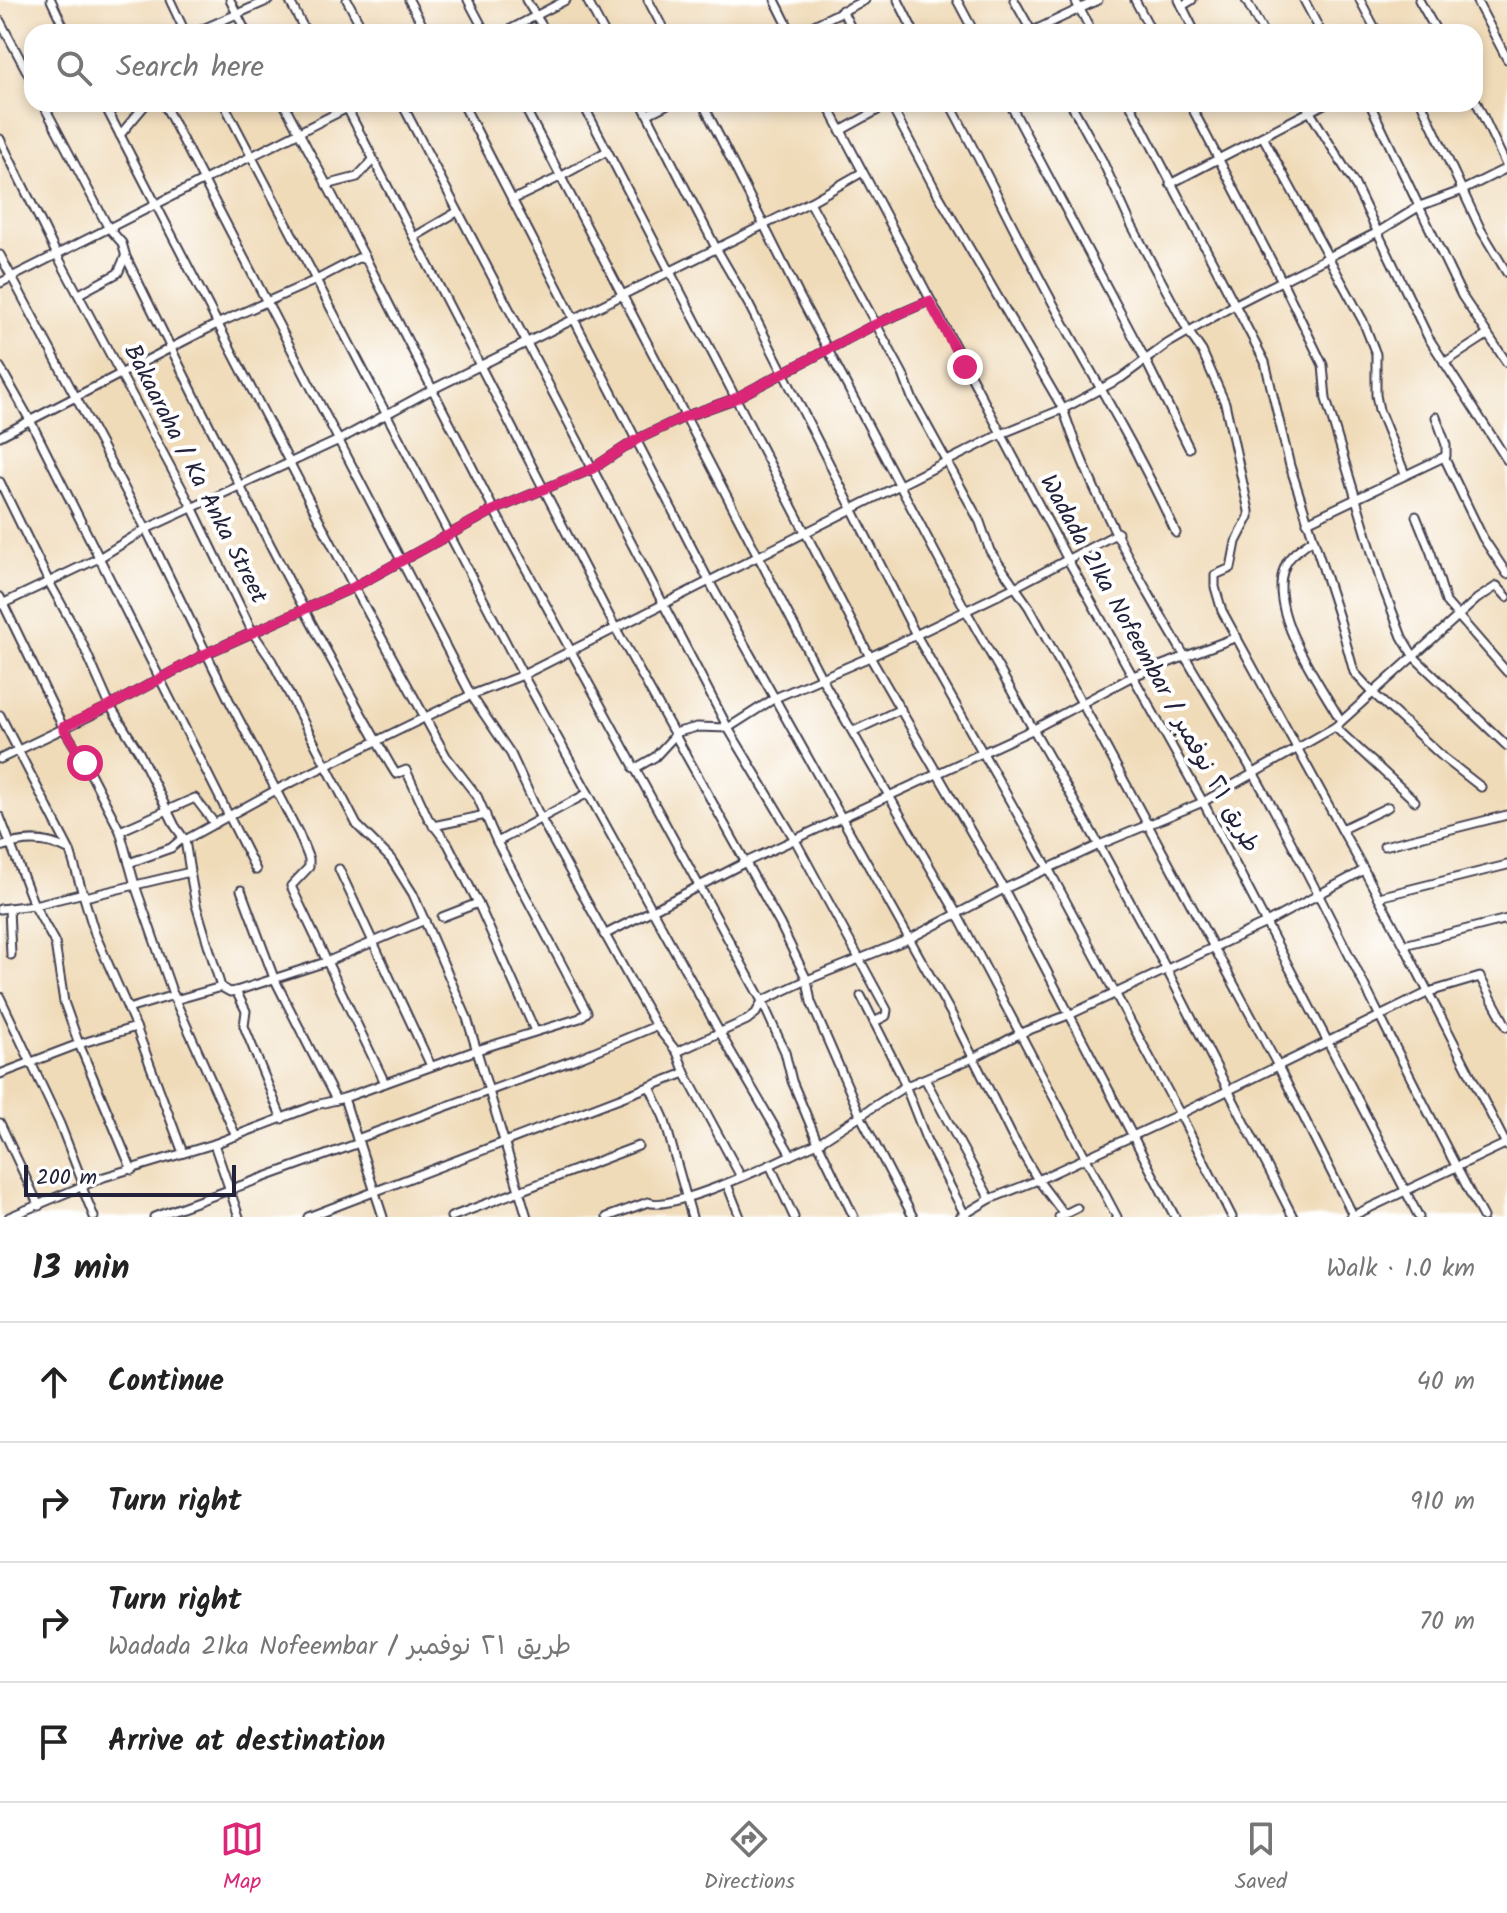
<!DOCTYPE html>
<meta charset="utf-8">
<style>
:root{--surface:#fff;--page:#f2f2f2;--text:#222;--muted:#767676;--line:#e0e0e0;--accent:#db2777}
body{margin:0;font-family:Kalam,"Playpen Sans Arabic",sans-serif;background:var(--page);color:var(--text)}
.scale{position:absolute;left:24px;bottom:20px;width:212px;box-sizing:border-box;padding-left:8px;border:4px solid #22223b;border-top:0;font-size:22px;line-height:28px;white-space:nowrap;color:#22223b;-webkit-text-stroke:6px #fff;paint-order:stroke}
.stop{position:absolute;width:24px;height:24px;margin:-18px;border:6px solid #db2777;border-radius:50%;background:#fff}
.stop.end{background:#db2777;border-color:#fff;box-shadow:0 2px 8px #0008}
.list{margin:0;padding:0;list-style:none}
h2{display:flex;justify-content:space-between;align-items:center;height:104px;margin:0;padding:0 32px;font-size:34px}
h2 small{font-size:26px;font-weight:400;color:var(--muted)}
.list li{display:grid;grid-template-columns:52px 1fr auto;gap:24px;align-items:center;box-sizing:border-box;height:120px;padding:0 32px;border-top:2px solid var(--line)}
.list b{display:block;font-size:30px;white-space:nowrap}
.list p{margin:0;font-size:26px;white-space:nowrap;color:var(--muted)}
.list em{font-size:26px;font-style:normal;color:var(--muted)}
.icon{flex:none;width:44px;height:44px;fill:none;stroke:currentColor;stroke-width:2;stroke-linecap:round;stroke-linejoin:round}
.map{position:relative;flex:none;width:1507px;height:1217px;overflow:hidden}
.search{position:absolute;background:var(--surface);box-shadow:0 4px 12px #0003;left:24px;right:24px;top:24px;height:88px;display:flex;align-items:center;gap:20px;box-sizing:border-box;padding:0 28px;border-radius:24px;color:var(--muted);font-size:30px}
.sheet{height:584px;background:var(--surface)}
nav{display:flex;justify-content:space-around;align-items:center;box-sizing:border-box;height:112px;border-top:2px solid var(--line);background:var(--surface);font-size:22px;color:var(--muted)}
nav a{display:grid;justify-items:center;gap:4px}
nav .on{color:var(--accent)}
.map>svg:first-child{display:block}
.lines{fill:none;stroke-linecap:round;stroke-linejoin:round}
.minor-casing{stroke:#413e4e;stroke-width:11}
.minor{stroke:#fff;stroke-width:7}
.route{stroke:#db2777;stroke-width:10}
.labels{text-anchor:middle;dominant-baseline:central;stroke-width:8;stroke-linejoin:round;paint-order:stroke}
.street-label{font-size:24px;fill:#22223b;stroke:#fff}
</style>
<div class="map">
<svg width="1507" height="1217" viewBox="0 0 1507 1217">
<rect width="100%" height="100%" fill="#fff"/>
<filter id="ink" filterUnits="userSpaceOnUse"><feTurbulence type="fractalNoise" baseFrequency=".0125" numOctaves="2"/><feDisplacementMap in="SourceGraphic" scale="16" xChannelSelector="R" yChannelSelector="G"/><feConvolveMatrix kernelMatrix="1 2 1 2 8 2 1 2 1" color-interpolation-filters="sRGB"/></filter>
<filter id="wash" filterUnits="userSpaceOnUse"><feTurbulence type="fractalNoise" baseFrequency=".006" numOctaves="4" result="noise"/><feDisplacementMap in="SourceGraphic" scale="32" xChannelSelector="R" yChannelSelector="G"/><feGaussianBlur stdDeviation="1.8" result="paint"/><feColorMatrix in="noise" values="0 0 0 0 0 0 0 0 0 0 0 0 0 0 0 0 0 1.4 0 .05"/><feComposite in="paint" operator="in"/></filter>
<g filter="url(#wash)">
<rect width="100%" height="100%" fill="#f0dbb9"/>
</g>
<g filter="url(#ink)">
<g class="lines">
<g class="minor-casing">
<g id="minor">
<polyline points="51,0 66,32"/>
<polyline points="170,0 185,32"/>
<polyline points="230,0 246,32"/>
<polyline points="289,0 306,32"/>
<polyline points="347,0 364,32"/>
<polyline points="409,0 426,32"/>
<polyline points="468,0 485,32"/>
<polyline points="526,0 546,32"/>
<polyline points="587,0 604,32"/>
<polyline points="648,0 665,32"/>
<polyline points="775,0 791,32"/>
<polyline points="898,0 914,32"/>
<polyline points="957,0 974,32"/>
<polyline points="1014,0 1032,32"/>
<polyline points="1075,0 1092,32"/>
<polyline points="1135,0 1152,32"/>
<polyline points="1179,0 1182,6 1192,0"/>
<polyline points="1246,0 1263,32"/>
<polyline points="1304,0 1321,32"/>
<polyline points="1360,0 1377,32"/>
<polyline points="1419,0 1437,32"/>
<polyline points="1476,0 1507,59"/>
<polyline points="1182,6 1195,32"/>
<polyline points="842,10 853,32"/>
<polyline points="0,21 32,81"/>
<polyline points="196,32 269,0"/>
<polyline points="505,32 566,0"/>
<polyline points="800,32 865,0"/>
<polyline points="1031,32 1098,0"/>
<polyline points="1475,99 1507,167"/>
<path d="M43,104L108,227L122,243L126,257C210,428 296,602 391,766L396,774L406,770L428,818L448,844L478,903L535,1031"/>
<polyline points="164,104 471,695 511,754 541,819 639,996 656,1026 677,1052 685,1073 741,1177"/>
<polyline points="224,104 523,675 720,1033 791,1155 818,1143 904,1087 973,1058 1021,1033 1071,1014 1266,923 1364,870 1404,945 1507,919"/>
<polyline points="284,104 366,259"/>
<polyline points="345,104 616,629 780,924 807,980 909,939 1004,889 1099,845 1166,968 1293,1217"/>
<polyline points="402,104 728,728 795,840 887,1010 886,1016 874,1022"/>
<polyline points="463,104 709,581 952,1015 1012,1136 1038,1180 1063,1213"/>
<polyline points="523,104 822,679 957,914 1117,1217"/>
<polyline points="583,104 870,657 1004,889 1175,1217"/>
<polyline points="642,104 716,248 749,305 915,633 1048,868 1180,1114 1232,1217"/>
<polyline points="703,104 800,297 965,609 1099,845 1203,802 1335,727 1477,599 1497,586 1507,597"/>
<polyline points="827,104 1068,560 1203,802 1419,1217"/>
<polyline points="890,104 935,189 1063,409 1121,378 1167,344 1236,304 1378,232 1420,206 1463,190 1507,168"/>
<path d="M950,104C990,178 1025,254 1066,327C1104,395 1144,462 1176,533"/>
<polyline points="1010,104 1145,359 1189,448"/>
<polyline points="1071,104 1102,160 1131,224 1188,331 1202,351 1225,403 1249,511 1249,517 1236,542 1231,568 1215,575 1215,587 1222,611 1364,870"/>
<polyline points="1130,104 1265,362 1290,466 1340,621 1354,672 1374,694 1444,758 1481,787"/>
<polyline points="1190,104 1282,281 1323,365 1326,399 1380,579 1402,637 1414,657 1507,746"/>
<polyline points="1305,104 1354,183 1428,337 1507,460"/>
<polyline points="1370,104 1462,296 1507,363"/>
<polyline points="1422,104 1481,230 1507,273"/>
<polyline points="648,114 668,104"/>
<polyline points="840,131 889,104"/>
<polyline points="120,135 146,104"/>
<polyline points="1263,137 1363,321 1376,354 1376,395 1379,410 1405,474"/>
<polyline points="0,139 57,255 193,509 253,633 272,661 357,825 391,859 413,894 467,1018 527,1217"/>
<polyline points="1170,184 1324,104"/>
<polyline points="326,185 357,177 373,160"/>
<polyline points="512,200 560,177 607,151"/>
<polyline points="810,202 903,374 912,398 980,522 990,551 1029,607 1100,736 1278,1066 1354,1217"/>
<polyline points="414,237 457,212"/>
<polyline points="0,255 146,529 231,704 299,834 309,859 309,867 291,886 385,1083"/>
<polyline points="0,283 355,104"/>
<polyline points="79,294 118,273 125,257"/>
<polyline points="1444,363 1487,335"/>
<polyline points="0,367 31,422 256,870"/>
<polyline points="0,436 219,323 316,280 358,258 366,259 494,510 762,1001 807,980 811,1002 861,1117 913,1217"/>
<polyline points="1444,457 1483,538 1507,574"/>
<polyline points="0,482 49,582 80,638 110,706 139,752 175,826 185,840"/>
<polyline points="1416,516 1431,553 1446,602 1507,672"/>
<polyline points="1307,522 1446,456 1446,445 1436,417"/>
<path d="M1313,539C1304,546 1291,553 1286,564C1264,609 1319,682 1341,721"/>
<polyline points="0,597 63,727 85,763 120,831 135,885 175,1000 236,1136"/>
<polyline points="0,605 99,558 146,529 339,440 433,389 810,202 861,173"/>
<polyline points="0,715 70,851 95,934 136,1027 183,1153"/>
<polyline points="1335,727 1415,801"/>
<polyline points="854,731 901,709"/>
<polyline points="0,759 110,706 207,653 354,587 494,510 592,469 636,440 684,417 734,399 876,324 929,301"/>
<polyline points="634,769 655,757 678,732 697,727 728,728 775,698 870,657 1015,587 1118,533"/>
<polyline points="0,817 34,905 55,943 64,1002 79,1044 136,1027"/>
<polyline points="433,826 486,815"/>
<polyline points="1342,829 1388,807"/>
<polyline points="120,831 195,798 215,824"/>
<polyline points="497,842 588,793"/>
<polyline points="1384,846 1507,815"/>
<path d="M0,847C23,839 47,838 68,850"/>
<polyline points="129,863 171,848 183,838"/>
<polyline points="339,869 431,1066"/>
<polyline points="190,872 196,905 221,987"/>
<polyline points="241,890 274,978 336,1100"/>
<path d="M85,897L190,872L185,840L276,790L471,695L523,675L1001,434L1063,409C1111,553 1204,679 1275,812C1347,945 1411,1084 1483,1217"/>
<polyline points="1379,897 1507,865"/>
<polyline points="9,908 11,955"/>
<polyline points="0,909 34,905 84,893"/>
<polyline points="442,917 478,903"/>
<polyline points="604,935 746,862 1034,729 1133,676 1237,637"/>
<polyline points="1404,945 1507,1146"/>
<polyline points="236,991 246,1011 244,1026 282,1119"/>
<polyline points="861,996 901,1075 926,1139 966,1217"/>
<polyline points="0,997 60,1124 84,1186"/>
<polyline points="175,1000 221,987 230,992 236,991 326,962 425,920"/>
<polyline points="762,1001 785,1052 792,1081 818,1143 854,1217"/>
<polyline points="128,1009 174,995"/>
<polyline points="677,1052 747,1020 756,1013 762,1001"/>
<polyline points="0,1074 79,1044 132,1170"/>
<polyline points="925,1079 990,1199"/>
<polyline points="650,1087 664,1118 692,1217"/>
<polyline points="344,1098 357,1139"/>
<polyline points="0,1123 39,1206"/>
<polyline points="359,1143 383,1217"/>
<polyline points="214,1144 239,1217"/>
<polyline points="770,1165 794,1217"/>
<polyline points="727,1184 740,1217"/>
<polyline points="82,1187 94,1217"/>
<polyline points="9,1217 104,1177 214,1144 316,1105 344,1098 477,1050 580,1018 587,1012 497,842 477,796 446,756 354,587 104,104"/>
<polyline points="154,1217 359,1143 357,1139 576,1059 656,1026"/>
<polyline points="308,1217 685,1073"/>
<polyline points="451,1217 638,1146"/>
<path d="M607,1217L648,1202C669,1212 766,1167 791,1155"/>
<polyline points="960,1217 990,1199 1038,1180 1180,1114 1429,992 1480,977 1507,1027"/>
<polyline points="1059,1217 1077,1208"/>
<polyline points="1350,1217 1507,1143"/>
</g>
</g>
<use href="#minor" class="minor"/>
</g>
</g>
<g class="lines" filter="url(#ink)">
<polyline class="route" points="85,763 63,727 110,706 207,653 354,587 494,510 592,469 636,440 684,417 734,399 876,324 929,301 965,367"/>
</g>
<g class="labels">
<g class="street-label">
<text transform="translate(195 474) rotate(63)">Bakaaraha / Ka Anka Street</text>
<text transform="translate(1149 664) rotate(61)">Wadada 21ka Nofeembar / طريق ٢١ نوفمبر</text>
</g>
</g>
</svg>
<div class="scale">200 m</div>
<div class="stop" style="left:85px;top:763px"></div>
<div class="stop end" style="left:965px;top:367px"></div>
<div class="search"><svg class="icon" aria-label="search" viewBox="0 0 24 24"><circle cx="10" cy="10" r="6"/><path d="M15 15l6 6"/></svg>Search here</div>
</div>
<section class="sheet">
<h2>13 min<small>Walk · 1.0 km</small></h2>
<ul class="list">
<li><svg class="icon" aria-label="ahead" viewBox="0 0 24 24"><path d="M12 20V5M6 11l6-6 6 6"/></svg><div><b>Continue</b></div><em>40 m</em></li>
<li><svg class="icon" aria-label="right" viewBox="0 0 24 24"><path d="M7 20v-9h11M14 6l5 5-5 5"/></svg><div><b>Turn right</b></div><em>910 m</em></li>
<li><svg class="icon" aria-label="right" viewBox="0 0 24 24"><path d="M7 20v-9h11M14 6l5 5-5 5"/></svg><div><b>Turn right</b><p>Wadada 21ka Nofeembar / طريق ٢١ نوفمبر</p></div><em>70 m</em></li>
<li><svg class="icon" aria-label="arrive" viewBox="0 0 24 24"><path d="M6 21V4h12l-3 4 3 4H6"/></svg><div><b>Arrive at destination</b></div></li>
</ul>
</section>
<nav>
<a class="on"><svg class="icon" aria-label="map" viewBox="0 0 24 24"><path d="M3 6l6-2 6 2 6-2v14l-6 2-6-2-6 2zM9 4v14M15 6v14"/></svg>Map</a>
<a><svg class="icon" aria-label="directions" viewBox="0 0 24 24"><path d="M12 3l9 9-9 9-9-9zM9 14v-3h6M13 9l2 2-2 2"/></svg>Directions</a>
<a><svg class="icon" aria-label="saved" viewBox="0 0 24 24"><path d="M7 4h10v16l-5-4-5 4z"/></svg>Saved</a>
</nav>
